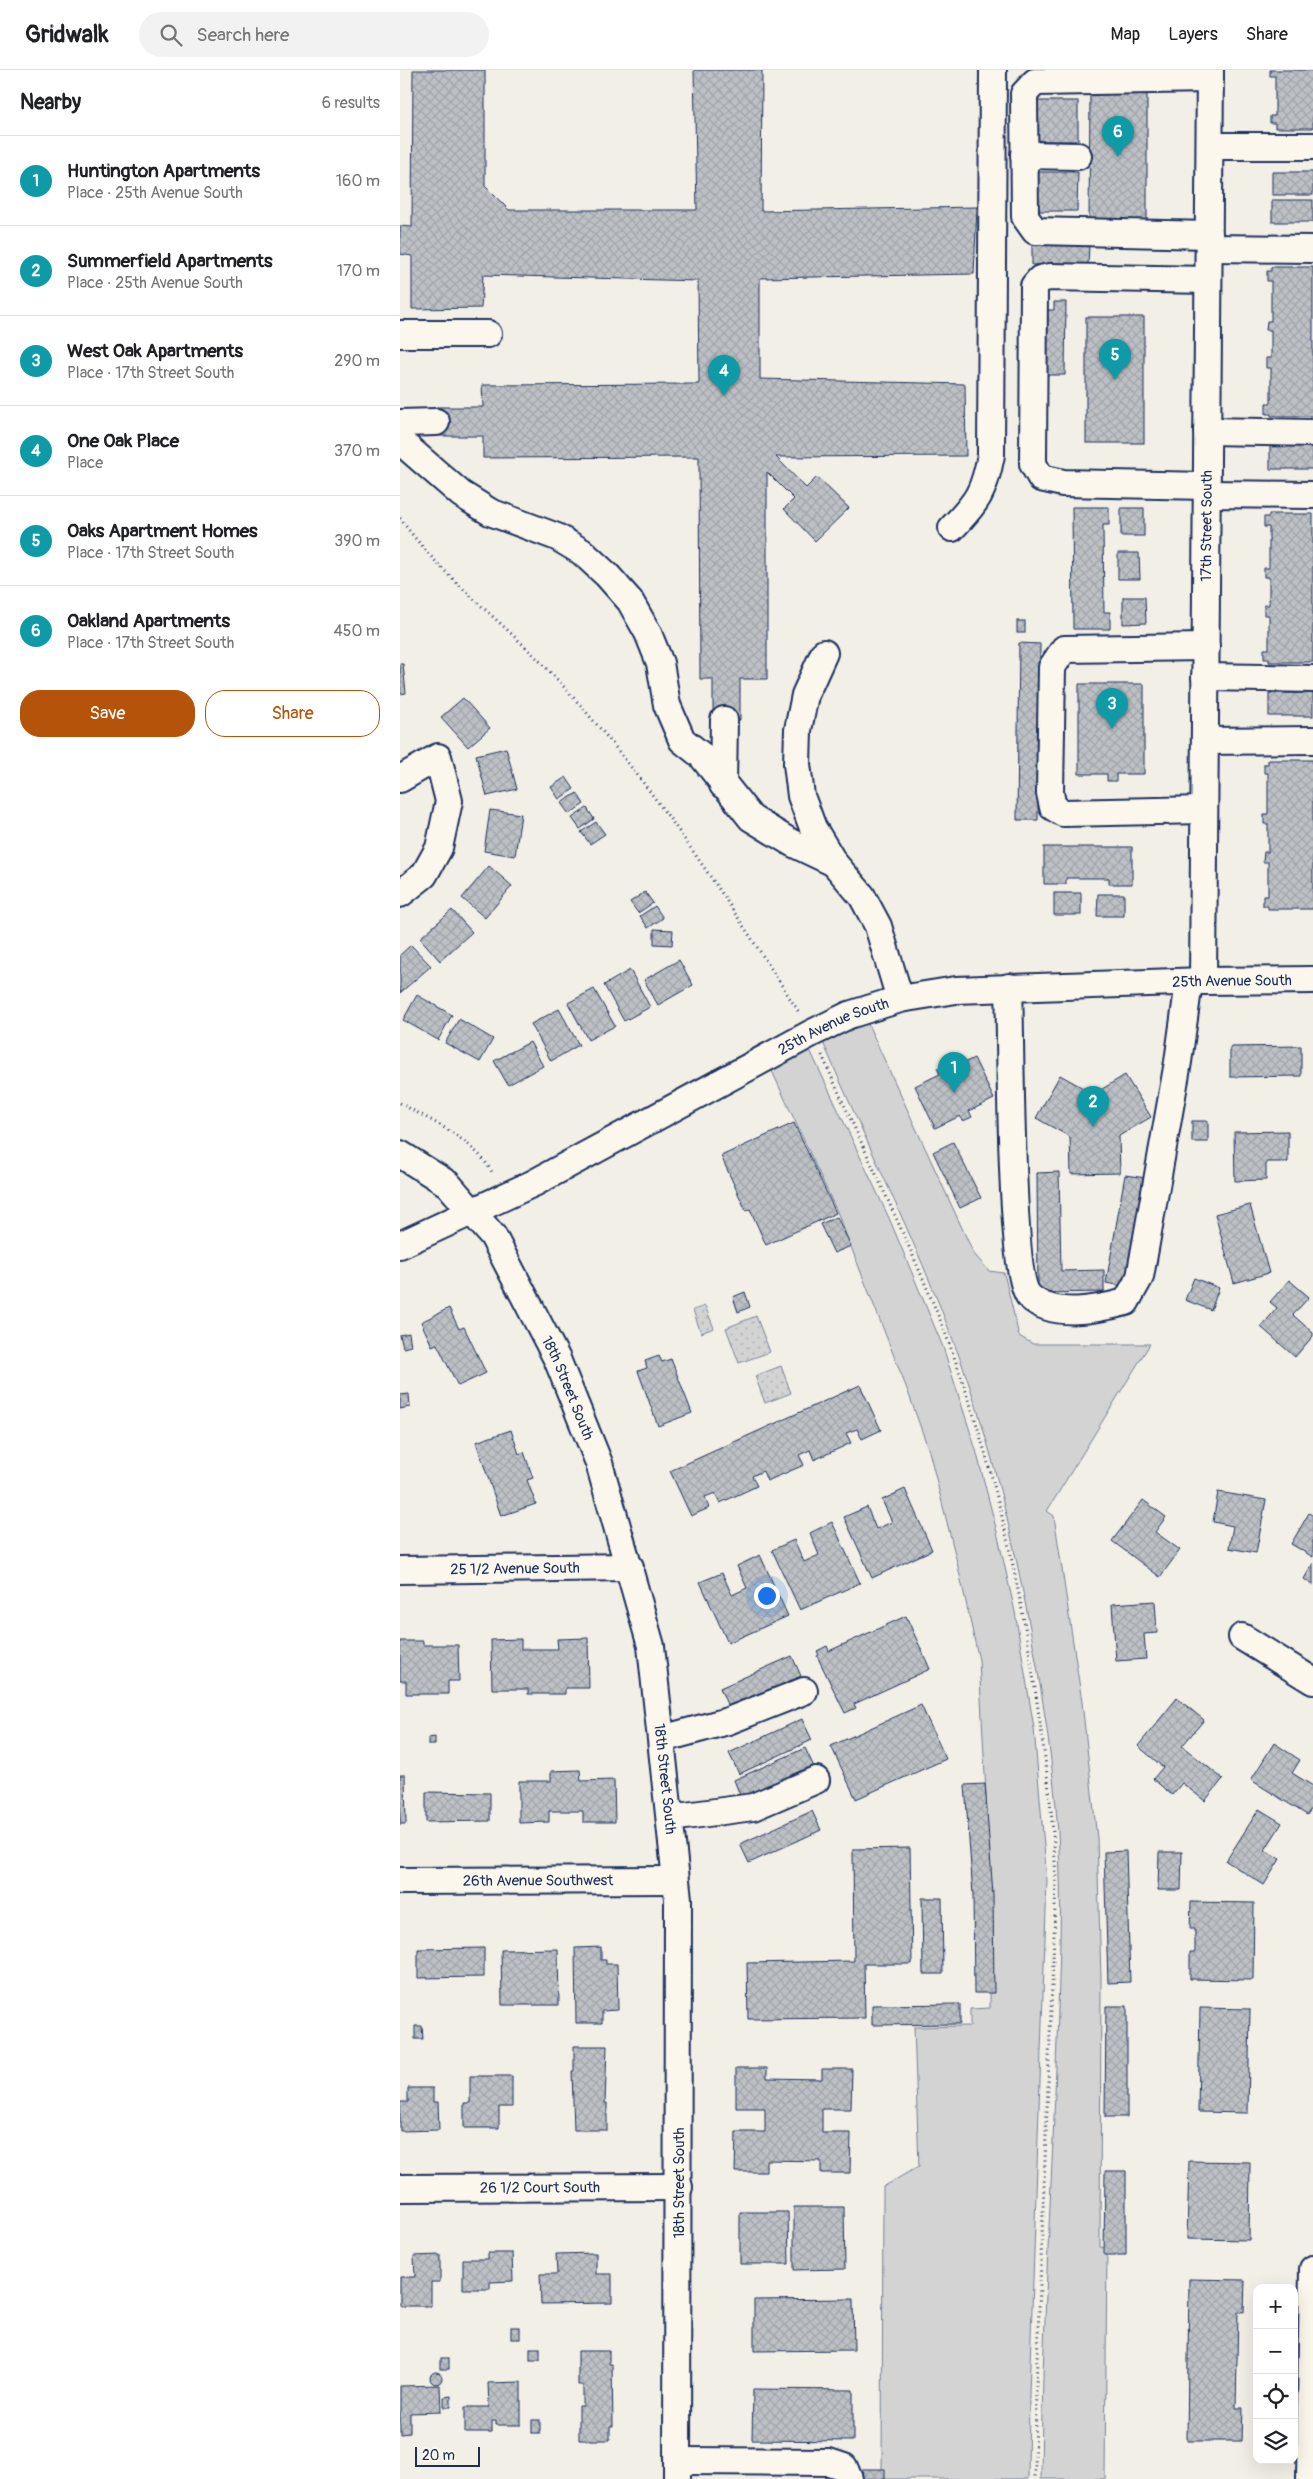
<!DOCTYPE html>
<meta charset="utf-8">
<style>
:root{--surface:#fff;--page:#f2f2f2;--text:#202124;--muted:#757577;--line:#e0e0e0;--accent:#b45309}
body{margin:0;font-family:Pangolin,sans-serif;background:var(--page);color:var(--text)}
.controls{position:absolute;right:15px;bottom:15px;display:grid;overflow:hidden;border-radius:10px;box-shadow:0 5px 20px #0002}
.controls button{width:45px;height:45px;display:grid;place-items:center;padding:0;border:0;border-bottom:1px solid var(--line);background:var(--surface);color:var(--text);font:25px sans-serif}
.scale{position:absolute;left:15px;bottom:12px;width:65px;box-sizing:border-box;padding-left:5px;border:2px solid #1b2f5e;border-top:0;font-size:14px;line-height:18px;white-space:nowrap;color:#1b2f5e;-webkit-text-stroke:4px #fbf7ec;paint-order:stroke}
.you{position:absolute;left:366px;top:1525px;width:18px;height:18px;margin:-12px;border:4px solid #fff;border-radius:50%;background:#1a73e8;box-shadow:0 0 0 8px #1a73e833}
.badge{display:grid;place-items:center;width:32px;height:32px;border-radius:50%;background:var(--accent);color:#fff;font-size:16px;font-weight:700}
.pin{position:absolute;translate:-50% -41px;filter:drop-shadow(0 1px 2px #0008)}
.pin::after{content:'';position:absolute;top:26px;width:18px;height:15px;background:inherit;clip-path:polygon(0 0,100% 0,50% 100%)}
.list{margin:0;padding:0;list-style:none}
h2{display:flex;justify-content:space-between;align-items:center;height:65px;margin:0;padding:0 20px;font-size:21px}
h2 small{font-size:16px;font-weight:400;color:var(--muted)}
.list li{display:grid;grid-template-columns:32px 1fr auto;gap:15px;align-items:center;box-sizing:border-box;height:90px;padding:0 20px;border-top:1px solid var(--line)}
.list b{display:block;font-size:19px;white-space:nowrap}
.list p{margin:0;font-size:16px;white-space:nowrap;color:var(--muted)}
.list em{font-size:16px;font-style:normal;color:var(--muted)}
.actions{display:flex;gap:10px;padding:15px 20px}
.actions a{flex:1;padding:11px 0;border:1px solid var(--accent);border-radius:20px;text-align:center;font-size:18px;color:var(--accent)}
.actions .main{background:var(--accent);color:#fff}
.icon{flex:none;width:28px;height:28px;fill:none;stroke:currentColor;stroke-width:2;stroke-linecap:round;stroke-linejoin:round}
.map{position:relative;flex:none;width:913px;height:2409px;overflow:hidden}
header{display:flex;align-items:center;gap:30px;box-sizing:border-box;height:70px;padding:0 25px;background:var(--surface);border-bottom:1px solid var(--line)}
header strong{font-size:24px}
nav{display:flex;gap:28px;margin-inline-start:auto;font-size:18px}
.search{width:350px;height:45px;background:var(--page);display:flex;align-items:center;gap:12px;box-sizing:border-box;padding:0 18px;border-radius:28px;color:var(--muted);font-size:19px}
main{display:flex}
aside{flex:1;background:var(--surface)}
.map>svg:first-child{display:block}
.grass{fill:#d2d3d2;stroke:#768198}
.park{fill:url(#park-dots);stroke:#768198}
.building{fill:url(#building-cross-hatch);stroke:#1b2f5e}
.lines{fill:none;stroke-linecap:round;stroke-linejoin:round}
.minor-casing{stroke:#1b2f5e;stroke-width:30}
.path{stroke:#1b2f5e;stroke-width:3;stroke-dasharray:1 4;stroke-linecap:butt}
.minor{stroke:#fbf7ec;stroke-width:26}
.labels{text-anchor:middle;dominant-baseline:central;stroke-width:4;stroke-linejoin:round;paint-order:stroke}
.street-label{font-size:15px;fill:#1b2f5e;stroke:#fbf7ec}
</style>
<header>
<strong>Gridwalk</strong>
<div class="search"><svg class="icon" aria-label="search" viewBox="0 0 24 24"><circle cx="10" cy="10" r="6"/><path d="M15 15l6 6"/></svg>Search here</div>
<nav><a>Map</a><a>Layers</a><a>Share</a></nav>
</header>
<main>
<aside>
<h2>Nearby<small>6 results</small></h2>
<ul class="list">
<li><span class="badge" style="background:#0f9aa8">1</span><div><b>Huntington Apartments</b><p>Place · 25th Avenue South</p></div><em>160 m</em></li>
<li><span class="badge" style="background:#0f9aa8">2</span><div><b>Summerfield Apartments</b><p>Place · 25th Avenue South</p></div><em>170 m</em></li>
<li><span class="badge" style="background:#0f9aa8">3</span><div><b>West Oak Apartments</b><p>Place · 17th Street South</p></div><em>290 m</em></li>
<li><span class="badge" style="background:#0f9aa8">4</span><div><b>One Oak Place</b><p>Place</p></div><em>370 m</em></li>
<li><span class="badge" style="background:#0f9aa8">5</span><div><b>Oaks Apartment Homes</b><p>Place · 17th Street South</p></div><em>390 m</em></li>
<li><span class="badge" style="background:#0f9aa8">6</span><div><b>Oakland Apartments</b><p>Place · 17th Street South</p></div><em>450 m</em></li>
</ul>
<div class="actions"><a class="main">Save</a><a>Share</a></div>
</aside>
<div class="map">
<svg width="913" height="2409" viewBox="0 0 913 2409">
<defs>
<pattern id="park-dots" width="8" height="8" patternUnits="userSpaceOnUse" patternTransform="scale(1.25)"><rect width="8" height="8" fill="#d2d3d2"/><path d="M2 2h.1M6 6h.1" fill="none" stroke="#b4b5b7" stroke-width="1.8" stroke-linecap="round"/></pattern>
<pattern id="building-cross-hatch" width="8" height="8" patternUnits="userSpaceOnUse" patternTransform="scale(1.25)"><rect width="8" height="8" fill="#bdc0c4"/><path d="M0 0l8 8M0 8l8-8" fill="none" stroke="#a2a5ab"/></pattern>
</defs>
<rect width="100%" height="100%" fill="#f2efe6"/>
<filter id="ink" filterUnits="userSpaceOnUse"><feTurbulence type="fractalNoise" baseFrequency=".02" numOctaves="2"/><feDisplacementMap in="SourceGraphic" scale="10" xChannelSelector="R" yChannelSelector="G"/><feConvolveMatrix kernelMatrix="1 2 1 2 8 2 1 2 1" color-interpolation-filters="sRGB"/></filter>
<g filter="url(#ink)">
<g class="grass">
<path d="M467,952L574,1184L589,1201L604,1203L619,1266L633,1274H750L647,1441L654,1446L682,1632L697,1768L701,1908L700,2177L707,2178L705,2409H641C642,2263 652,2117 657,1971C659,1901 663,1832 658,1763C653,1689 641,1615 627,1542C609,1450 587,1358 553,1270C515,1168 465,1071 422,970Z"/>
<polygon points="409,978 489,1148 543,1277 576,1380 597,1462 615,1542 634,1658 647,1811 629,2324 628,2409 482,2409 483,2117 519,2096 514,1957 570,1956 570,1939 590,1938 591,1821 579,1590 556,1488 529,1381 507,1319 438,1144 371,999"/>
</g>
<g class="park">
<polygon points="305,1236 314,1258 301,1263 293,1240"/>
<polygon points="356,1246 370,1282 339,1293 326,1258"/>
<polygon points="381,1296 391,1323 365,1333 355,1306"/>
</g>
<g class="building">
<polygon points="13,0 85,0 85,116 109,140 297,140 294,0 362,0 361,141 577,137 574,204 360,208 360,309 565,314 566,386 376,387 406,418 417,407 449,438 415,471 384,439 394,429 367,402 367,609 340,609 340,650 313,650 313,609 300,609 299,387 83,388 83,366 36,366 36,337 83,337 82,315 299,314 298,211 83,205 81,238 12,239 12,186 0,184 0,156 12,157"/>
<polygon points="870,0 913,0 913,58 875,58 875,53 870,53 870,46 875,46 875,6 870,6"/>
<polygon points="690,22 747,23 747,151 689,151"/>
<rect x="634" y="31" width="44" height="40"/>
<polygon points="634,102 678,102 677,141 634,141"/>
<rect x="872" y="102" width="41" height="23"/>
<rect x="872" y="130" width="41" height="22"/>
<polygon points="632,174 689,175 688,196 632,195"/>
<polygon points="871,197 913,197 913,346 871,346 871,344 866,344 866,333 871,333 871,298 866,298 866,288 871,288 871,260 866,260 867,251 871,251 871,211 867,211 867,201 871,201"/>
<polygon points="654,232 666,232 665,305 643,305 644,240 654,240"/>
<rect x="686" y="247" width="58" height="126"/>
<rect x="870" y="376" width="43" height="23"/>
<polygon points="672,437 709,437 709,455 703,455 704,542 710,542 710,559 673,559"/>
<rect x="721" y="438" width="23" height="28"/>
<polygon points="869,444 913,444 913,592 869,592 869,589 864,589 864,579 869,579 869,545 864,545 864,535 869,535 869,507 864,507 864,498 869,498 869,457 864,457 864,447 869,447"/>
<polygon points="718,483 739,483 740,509 718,509"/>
<polygon points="723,527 745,527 746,553 723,554"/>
<rect x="617" y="551" width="8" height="12"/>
<polygon points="619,573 640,574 638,750 617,750"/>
<polygon points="0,594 3,594 6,623 0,624"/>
<polygon points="679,614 744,614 744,704 716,704 716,711 707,711 707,704 679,704"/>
<rect x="869" y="623" width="44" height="23"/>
<polygon points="63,628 90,658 68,677 41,647"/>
<polygon points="106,678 117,719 87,726 76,685"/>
<polygon points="868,690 913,690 913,839 868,839 868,836 863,836 863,826 868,826 868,792 863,792 864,782 868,782 868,754 864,754 864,744 868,744 868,703 864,703 864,694 868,694"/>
<polygon points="166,707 174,719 159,729 151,717"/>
<polygon points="177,723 184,734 169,744 161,733"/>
<polygon points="187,738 194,749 180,759 172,748"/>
<polygon points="90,740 121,744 115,786 84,781"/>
<polygon points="196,752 205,764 190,774 181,762"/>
<polygon points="644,777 732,777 732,814 709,814 709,808 666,808 666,814 644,814"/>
<polygon points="89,796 112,816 85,848 62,828"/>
<polygon points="245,822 253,833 238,843 230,832"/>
<rect x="654" y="823" width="27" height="22"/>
<polygon points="698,824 724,824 724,846 697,846"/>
<polygon points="255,836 263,848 248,858 240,846"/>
<polygon points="52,840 72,862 40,891 20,868"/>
<polygon points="254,859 273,860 272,875 254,874"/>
<polygon points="11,875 31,896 0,923 0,885"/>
<polygon points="279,890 293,915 258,935 244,910"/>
<polygon points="230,900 250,937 224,951 204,915"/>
<polygon points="194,919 215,956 188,970 168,933"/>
<polygon points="17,925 52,945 38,970 3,950"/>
<polygon points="159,939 179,975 151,991 131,954"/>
<polygon points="59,949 93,969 80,992 45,973"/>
<polygon points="130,972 143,996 108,1015 94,991"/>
<polygon points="901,976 901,1006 830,1007 830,977"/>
<polygon points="574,988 594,1029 569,1041 572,1047 563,1051 560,1046 535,1058 515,1016 540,1004 537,998 546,994 549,1000"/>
<polygon points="660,1005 694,1024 725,1005 751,1047 719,1066 720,1103 671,1104 670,1067 636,1048"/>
<rect x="792" y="1051" width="16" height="21"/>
<polygon points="394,1053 436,1143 366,1175 350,1139 346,1141 321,1086"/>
<polygon points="888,1061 888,1092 866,1092 866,1110 835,1111 834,1062"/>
<polygon points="553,1072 581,1128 560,1138 533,1082"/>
<polygon points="659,1102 661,1201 704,1200 704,1222 638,1223 637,1103"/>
<polygon points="725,1105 746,1108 728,1217 706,1213"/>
<polygon points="850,1135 869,1203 834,1213 815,1144"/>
<polygon points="437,1147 451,1176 434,1183 420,1154"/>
<polygon points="794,1208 819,1218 811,1240 785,1230"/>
<polygon points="889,1210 909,1227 893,1245 913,1263 913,1266 895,1287 861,1257 877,1238 870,1232"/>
<polygon points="345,1222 350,1237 338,1242 333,1227"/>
<polygon points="49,1238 59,1259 64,1257 86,1303 58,1316 37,1274 32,1276 21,1252"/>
<polygon points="9,1263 11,1276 3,1278 0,1265"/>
<polygon points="259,1286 262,1292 271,1289 292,1343 258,1356 238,1301 247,1298 245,1291"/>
<polygon points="460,1315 481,1360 462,1369 457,1359 446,1363 451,1373 414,1390 410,1380 399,1385 404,1395 367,1411 363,1401 352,1406 357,1416 320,1433 315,1423 305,1427 309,1438 291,1446 270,1401"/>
<polygon points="9,1324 10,1337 0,1339 0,1325"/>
<polygon points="111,1360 119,1384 124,1382 133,1408 127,1410 136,1434 101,1446 76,1372"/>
<polygon points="505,1419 532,1480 472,1508 444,1447 467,1437 476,1459 492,1452 482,1430"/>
<polygon points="818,1422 866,1430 856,1483 829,1478 833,1456 813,1452"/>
<polygon points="743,1430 766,1447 755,1462 780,1480 760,1507 712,1471"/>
<polygon points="909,1443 913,1446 913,1487 891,1474"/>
<polygon points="432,1452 460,1513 400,1540 372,1480 394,1470 404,1492 419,1485 410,1463"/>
<polygon points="360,1485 388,1546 328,1573 300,1512 322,1503 332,1525 347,1518 337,1496"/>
<polygon points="913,1493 913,1515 904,1509"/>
<polygon points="755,1531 757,1563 744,1564 746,1589 716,1591 712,1534"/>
<polygon points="506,1546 530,1599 454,1634 456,1638 445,1643 417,1586 419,1585 417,1581 427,1576 429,1581"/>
<polygon points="188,1568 189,1618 165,1618 165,1624 128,1624 128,1619 92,1619 91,1570 121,1569 121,1579 158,1579 157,1569"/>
<polygon points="0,1571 23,1571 23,1575 58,1575 59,1611 48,1611 48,1624 6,1624 6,1611 0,1611"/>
<polygon points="392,1586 401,1606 329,1639 320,1618"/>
<polygon points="777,1628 804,1650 782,1676 823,1709 805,1731 782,1713 772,1725 753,1709 763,1697 738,1676"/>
<polygon points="521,1635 546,1689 456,1729 431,1676"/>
<polygon points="402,1649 412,1670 339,1704 329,1683"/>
<polygon points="35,1667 35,1675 28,1675 28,1668"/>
<polygon points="874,1673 900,1690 892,1703 913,1716 913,1736 907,1745 851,1710"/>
<polygon points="405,1678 414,1697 342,1730 334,1710"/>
<polygon points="180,1700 181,1711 214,1710 215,1752 183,1752 183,1741 149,1741 149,1752 119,1753 119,1711 151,1711 151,1701"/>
<polygon points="0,1705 5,1705 6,1754 0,1754"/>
<polygon points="585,1714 593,1825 594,1923 574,1923 573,1825 565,1715"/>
<polygon points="26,1722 90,1723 90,1751 26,1752"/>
<polygon points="859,1739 882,1753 865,1780 880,1789 864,1815 826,1791"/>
<polygon points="412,1741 421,1760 349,1793 340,1774"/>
<polygon points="510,1778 512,1894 464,1894 465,1948 348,1949 347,1893 454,1891 453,1779"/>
<polygon points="726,1781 730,1912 708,1913 704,1782"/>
<polygon points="759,1782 782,1782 781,1820 758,1820"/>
<polygon points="522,1828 542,1828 543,1904 523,1904"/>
<polygon points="791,1832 854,1833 853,1910 790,1909 790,1882 795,1882 795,1859 790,1859"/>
<polygon points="201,1877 201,1890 206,1890 206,1894 217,1894 218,1940 202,1941 202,1953 176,1953 175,1878"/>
<polygon points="84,1878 84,1907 18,1908 18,1879"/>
<polygon points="158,1879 159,1935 102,1935 101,1880"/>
<polygon points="560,1934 560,1954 472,1955 472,1935"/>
<polygon points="706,1936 727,1936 727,2047 705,2047"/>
<polygon points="800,1938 850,1939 848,2043 798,2042"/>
<polygon points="15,1956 22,1956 23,1969 15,1969"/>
<polygon points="174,1976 207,1976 205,2033 207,2033 207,2060 174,2060 172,2001 174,2001"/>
<polygon points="336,1998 367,1998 367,2008 422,2009 422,1999 452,1999 451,2039 422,2039 422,2063 451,2063 450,2103 421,2103 421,2091 366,2090 366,2102 335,2102 336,2062 365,2062 365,2038 336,2038"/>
<polygon points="70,2006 112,2006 112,2037 99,2037 99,2058 64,2058 64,2033 70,2033"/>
<polygon points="8,2018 33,2018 33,2032 38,2032 39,2060 0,2061 0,2032 8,2032"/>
<polygon points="789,2091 850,2092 849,2170 787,2169"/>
<polygon points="705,2101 726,2101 726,2185 704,2185"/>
<polygon points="394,2137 444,2137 445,2199 394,2200"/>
<polygon points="340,2142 388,2142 389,2194 340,2194"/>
<polygon points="88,2183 112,2183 113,2211 90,2212 90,2219 63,2219 63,2189 88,2189"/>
<polygon points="196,2183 196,2204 212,2204 212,2233 141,2234 140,2204 157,2204 156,2184"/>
<polygon points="40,2185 40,2212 31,2212 31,2236 0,2236 0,2207 15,2207 14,2186"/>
<polygon points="789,2209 845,2210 844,2242 838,2241 836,2338 843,2338 842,2371 787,2371"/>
<polygon points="453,2229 454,2280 354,2281 354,2230"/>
<rect x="111" y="2257" width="9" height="12"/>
<rect x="130" y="2278" width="10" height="12"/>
<polygon points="178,2281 209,2281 209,2294 212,2294 213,2356 210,2356 210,2370 179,2370 179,2336 183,2336 183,2315 178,2315"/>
<rect x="41" y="2288" width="8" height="11"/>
<circle cx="36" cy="2308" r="6"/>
<polygon points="121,2312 121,2355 96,2355 96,2351 92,2351 92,2362 65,2362 65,2337 89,2337 88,2313"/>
<polygon points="40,2315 41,2342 10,2343 10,2363 0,2364 0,2316"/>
<polygon points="353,2319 453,2320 453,2371 352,2370"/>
<polygon points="51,2326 51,2337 44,2337 44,2327"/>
<rect x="132" y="2350" width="8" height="13"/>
<polygon points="463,2399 485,2399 485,2409 462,2409"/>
</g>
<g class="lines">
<g class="minor-casing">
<g id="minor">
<polyline points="810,76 913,76"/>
<polyline points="624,85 678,86"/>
<polyline points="809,165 635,161 625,147 624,24 635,12 810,9"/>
<polyline points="809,178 913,179"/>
<polyline points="0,264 88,264"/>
<polyline points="0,353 36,352"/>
<polyline points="807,361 913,363"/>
<polyline points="0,371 61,424 90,442 157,467 182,482 207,505 230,531 248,563 260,593 267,635 282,670 301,685 351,748 392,773 434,793"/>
<polyline points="807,416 663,413 641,408 633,394 634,216 640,209 650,207 808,210"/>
<polyline points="807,424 913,425"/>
<path d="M552,458C578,431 584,422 591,385L593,0"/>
<polyline points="424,583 405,625 398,660 397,694 401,726 413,758 434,793 462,826 478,856 500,929"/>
<polyline points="805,607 913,609"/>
<polyline points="805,671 913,670"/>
<polyline points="0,709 38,687 49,731 39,778 24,805 0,824"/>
<polyline points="323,715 324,650"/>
<polyline points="804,740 663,743 653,737 650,723 652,597 664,579 806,577"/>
<path id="s1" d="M803,911L810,0"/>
<path d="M609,917C611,961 609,1208 630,1227C654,1249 699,1239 726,1232L740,1207L778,992L789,912"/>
<path id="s2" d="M0,1084L48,1114L93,1166L157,1289L199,1393L251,1576L278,1829L277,2409"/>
<path id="s3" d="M0,1175L134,1113L412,963L449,945L500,929L556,920L803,911L913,910"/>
<path id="s4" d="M0,1500L230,1497"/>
<polyline points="842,1567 913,1611"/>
<polyline points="262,1669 328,1651 404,1621"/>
<polyline points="270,1748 353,1737 416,1710"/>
<path id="s5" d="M0,1811L275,1810"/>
<path id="s6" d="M0,2118L279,2117"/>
<polyline points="277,2391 429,2392 444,2397 449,2409"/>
<polyline points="910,2409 913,2199"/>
</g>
</g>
<g class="path">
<path d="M0,448C41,507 104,552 153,605C248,707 325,826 400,944"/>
<path d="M422,985C462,1077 507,1166 544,1260C590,1379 619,1505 637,1632C646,1692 654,1752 656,1814L636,2316L635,2409"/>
<path d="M0,1033C33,1052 72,1068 92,1102"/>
</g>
<use href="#minor" class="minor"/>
</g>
</g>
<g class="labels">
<g class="street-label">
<text stroke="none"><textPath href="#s1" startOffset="455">17th Street South</textPath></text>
<text stroke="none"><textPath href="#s3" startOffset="891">25th Avenue South</textPath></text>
<text stroke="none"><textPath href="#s3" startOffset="486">25th Avenue South</textPath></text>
<text stroke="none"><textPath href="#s2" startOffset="295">18th Street South</textPath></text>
<text stroke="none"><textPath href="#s4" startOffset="115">25 1/2 Avenue South</textPath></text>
<text stroke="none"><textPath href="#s2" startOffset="700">18th Street South</textPath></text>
<text stroke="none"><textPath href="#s5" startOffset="138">26th Avenue Southwest</textPath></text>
<text transform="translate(279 2113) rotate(-90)">18th Street South</text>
<text stroke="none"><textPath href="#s6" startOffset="140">26 1/2 Court South</textPath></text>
</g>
</g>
</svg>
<div class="controls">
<button>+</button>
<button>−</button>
<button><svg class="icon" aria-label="locate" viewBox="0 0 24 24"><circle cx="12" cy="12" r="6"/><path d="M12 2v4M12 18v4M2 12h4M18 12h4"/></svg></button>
<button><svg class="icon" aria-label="layers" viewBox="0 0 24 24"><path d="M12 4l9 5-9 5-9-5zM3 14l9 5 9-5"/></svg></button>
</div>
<div class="scale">20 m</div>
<div class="you"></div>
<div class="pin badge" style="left:554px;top:1023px;background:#0f9aa8">1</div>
<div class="pin badge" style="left:693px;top:1057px;background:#0f9aa8">2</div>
<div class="pin badge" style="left:712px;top:659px;background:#0f9aa8">3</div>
<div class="pin badge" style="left:324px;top:326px;background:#0f9aa8">4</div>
<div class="pin badge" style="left:715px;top:310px;background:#0f9aa8">5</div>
<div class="pin badge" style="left:718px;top:87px;background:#0f9aa8">6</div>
</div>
</main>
